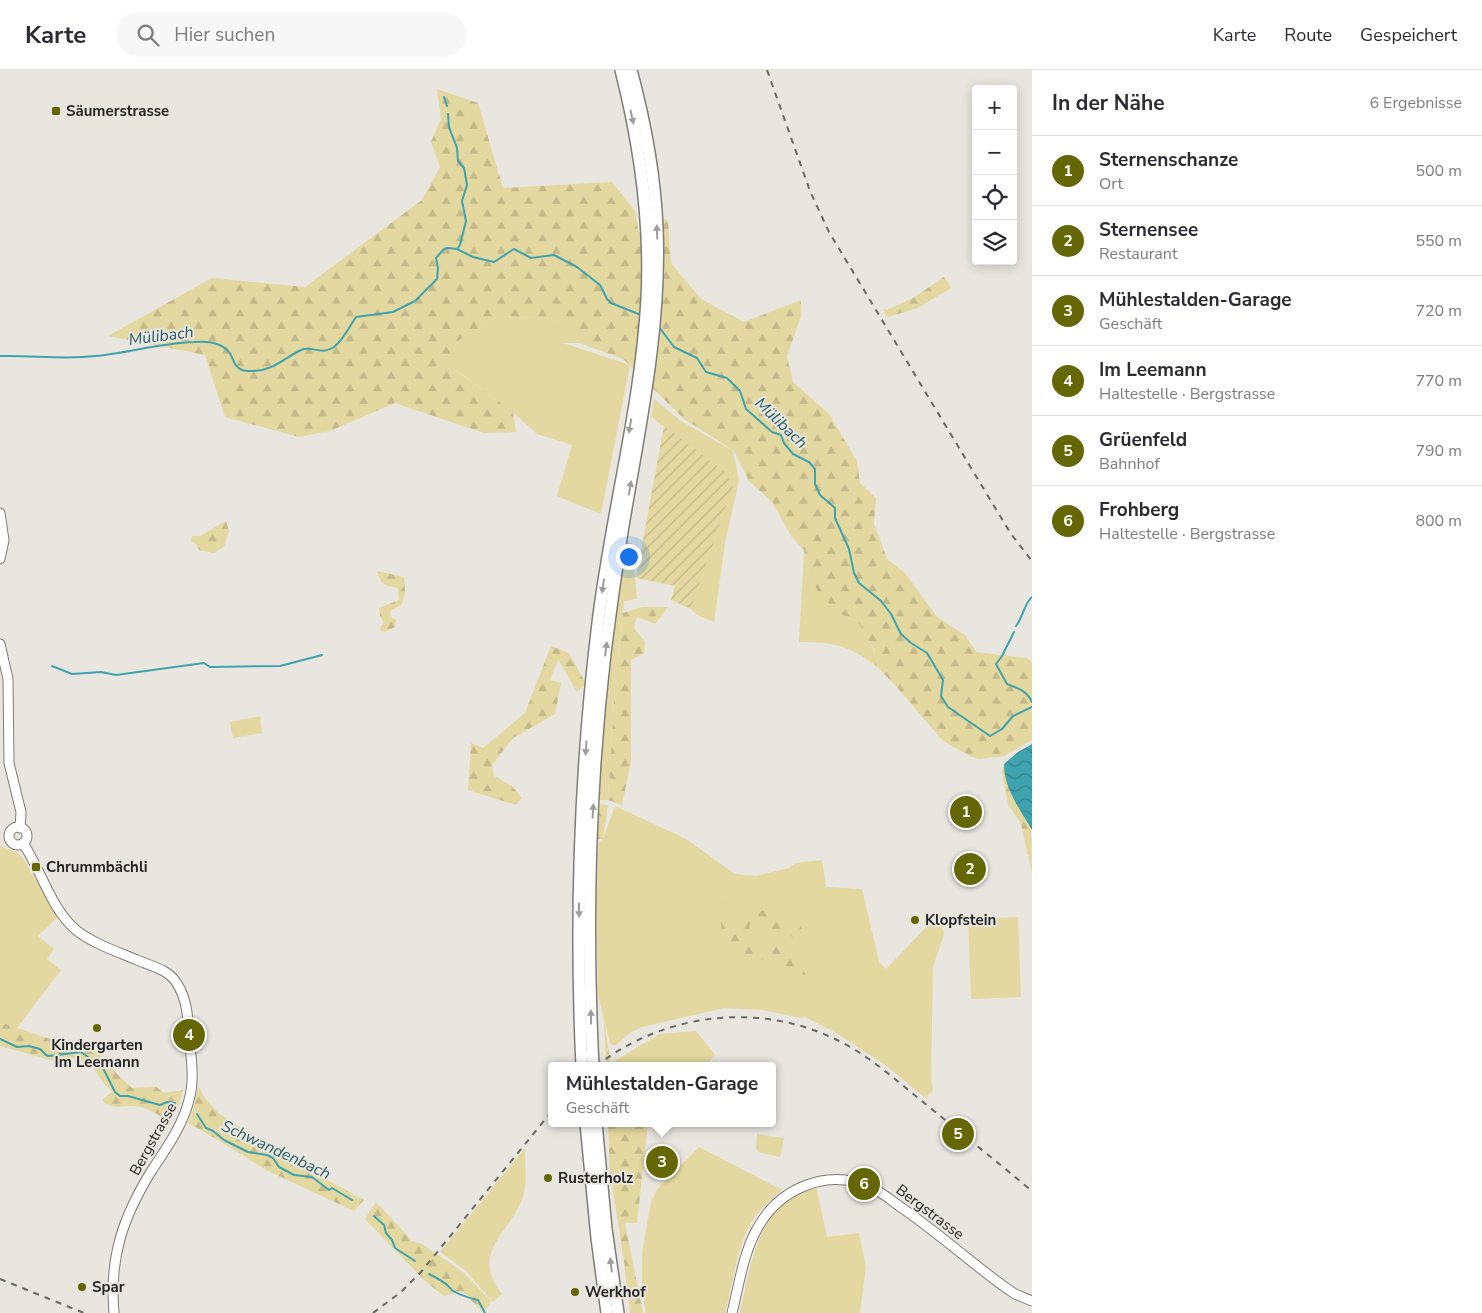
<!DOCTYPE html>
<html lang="de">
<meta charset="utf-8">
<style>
:root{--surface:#fff;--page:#f7f7f7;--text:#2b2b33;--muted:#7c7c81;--line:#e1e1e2;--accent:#646704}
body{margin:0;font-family:"Nunito Sans",sans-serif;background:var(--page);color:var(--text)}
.controls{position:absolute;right:15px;top:15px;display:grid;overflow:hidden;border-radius:5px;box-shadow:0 2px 12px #0003}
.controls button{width:45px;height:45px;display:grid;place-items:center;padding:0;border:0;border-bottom:1px solid var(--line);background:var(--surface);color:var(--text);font:25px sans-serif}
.you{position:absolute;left:628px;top:486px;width:18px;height:18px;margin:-12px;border:4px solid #fff;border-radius:50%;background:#1a73e8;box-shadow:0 0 0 8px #1a73e833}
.badge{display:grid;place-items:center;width:32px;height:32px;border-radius:50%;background:var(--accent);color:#fff;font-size:16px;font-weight:700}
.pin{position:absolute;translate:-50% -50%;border:2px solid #fff;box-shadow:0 1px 5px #0006}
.popup{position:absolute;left:548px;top:992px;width:228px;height:65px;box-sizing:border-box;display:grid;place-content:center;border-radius:5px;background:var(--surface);filter:drop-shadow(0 1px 4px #0005);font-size:16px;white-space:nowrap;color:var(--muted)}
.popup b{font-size:19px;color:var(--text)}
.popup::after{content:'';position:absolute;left:50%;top:100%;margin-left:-10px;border:10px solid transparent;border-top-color:var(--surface)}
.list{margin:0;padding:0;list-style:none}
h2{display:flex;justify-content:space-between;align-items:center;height:65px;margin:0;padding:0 20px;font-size:21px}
h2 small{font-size:16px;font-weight:400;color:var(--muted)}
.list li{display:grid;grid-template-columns:32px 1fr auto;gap:15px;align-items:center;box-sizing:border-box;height:70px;padding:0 20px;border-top:1px solid var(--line)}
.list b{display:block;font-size:19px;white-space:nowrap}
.list p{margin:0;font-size:16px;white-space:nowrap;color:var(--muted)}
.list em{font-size:16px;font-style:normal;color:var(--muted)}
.icon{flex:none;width:28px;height:28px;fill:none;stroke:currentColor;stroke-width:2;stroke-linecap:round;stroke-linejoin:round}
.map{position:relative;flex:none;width:1032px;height:1243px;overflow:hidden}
header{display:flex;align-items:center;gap:30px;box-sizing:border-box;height:70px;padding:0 25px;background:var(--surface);border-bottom:1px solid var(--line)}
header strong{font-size:24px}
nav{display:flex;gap:28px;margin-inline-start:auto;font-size:18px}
.search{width:350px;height:45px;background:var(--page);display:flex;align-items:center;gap:12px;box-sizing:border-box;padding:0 18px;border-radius:28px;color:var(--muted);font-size:19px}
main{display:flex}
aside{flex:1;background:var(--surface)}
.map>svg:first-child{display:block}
.grass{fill:#e3d89f}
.forest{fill:url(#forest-firs)}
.garden{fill:url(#garden-furrows)}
.water{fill:url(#water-waves)}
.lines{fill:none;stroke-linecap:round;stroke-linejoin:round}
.stream{stroke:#3ea3ae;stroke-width:2}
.secondary-casing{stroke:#7e7d76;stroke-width:11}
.highway-casing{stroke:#7e7d76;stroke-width:14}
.secondary{stroke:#fff;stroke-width:9}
.highway{stroke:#fff;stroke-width:11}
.rail{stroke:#6a6965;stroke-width:2;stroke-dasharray:6 6;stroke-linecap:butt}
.oneway{fill:#9d9d9c}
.poi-dot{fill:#646704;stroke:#e8e6df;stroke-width:2}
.labels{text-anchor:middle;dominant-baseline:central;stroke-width:4;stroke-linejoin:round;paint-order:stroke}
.poi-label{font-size:15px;font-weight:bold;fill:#262523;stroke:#e8e6df;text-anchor:start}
.street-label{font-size:15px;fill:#262523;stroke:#e8e6df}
.water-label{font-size:16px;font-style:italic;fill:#285f66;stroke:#e8e6df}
</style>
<header>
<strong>Karte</strong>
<div class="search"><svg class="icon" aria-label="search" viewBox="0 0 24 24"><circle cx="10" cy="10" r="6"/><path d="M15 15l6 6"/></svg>Hier suchen</div>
<nav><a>Karte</a><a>Route</a><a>Gespeichert</a></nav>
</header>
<main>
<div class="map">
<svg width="1032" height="1243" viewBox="0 0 1032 1243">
<defs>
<pattern id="forest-firs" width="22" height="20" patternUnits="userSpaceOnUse" patternTransform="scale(1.25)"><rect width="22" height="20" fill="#e3d89f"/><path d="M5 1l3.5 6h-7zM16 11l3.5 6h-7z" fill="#c3b989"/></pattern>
<pattern id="garden-furrows" width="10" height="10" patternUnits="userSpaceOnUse" patternTransform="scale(1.25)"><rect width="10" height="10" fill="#e3d89f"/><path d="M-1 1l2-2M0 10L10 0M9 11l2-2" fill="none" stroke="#c3b989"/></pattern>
<pattern id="water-waves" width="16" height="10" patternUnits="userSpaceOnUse" patternTransform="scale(1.25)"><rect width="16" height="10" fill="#3ea3ae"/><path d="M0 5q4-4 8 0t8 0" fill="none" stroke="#34858d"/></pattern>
</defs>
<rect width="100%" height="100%" fill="#e8e6df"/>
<g class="grass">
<polygon points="499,246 555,249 579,273 563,273 630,295 601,444 557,426 572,375 537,364 513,342 450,296 458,271"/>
<polygon points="654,329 681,351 733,381 739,410 725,473 714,552 697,545 691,539 733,416 720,398 651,347"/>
<path d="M626,472L632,473L637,529L624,531L615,615L608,730H599C603,643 614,558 626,472Z"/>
<path d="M804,480L811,509L843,545L858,552L875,582V595C848,575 833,572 799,572Z"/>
<polygon points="260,646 262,663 233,668 230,652"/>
<polygon points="615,736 686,769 735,804 756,806 789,798 796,793 822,790 826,817 862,819 879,892 886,899 941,842 944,864 933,897 931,1008 933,1021 925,1028 888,997 838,964 805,947 801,948 763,940 724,938 642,957 631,962 615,976 610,973 598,925 596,828 599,772 603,769"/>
<polygon points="0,776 16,782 23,788 58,847 38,866 54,879 47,889 61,900 17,958 0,952"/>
<polygon points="1018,847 1021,927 971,929 968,849"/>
<polygon points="696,961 715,985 705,996 612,996 611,993 660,964"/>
<polygon points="757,1064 784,1068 780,1087 758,1082 756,1078"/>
<path d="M526,1077L525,1082C525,1098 528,1117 521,1132C505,1167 471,1184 502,1224L493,1232L465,1200L440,1182Z"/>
<path d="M699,1077L782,1120C775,1126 768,1132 762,1138C736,1167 735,1208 725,1243H646L642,1221V1183L651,1132L657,1119Z"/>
<path d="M816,1116L827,1167L859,1163L866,1197L860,1243H740C751,1193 758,1132 816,1116Z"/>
</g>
<g class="forest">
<polygon points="437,19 478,33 503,118 612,112 636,142 638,162 662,181 662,148 668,150 671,193 701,229 744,252 801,230 801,246 787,286 793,312 829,344 857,391 860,413 876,428 874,454 887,489 905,503 937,547 965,565 976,582 1027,588 1032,592 1032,670 1004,686 979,689 972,687 943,671 894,614 875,595 875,581 858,552 843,545 821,527 811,509 804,480 792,467 772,432 749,411 734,381 683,348 623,289 579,273 555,249 499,246 458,271 451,297 513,342 516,362 484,363 395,333 330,361 299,367 225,347 205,285 108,266 212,208 305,217 422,130 440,97 431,72 441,49"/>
<polygon points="944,207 951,218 918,238 888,247 885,244 884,239 887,240 913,228"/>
<polygon points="226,451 229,461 224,477 214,483 199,480 197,475 191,471 192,466 200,466"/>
<path d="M377,501L404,507L405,523L402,534L390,541L391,547L396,550L395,557L385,562L381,561L380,557L384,553L380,546L379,538L399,530L398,518C383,515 382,516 377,501Z"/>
<polygon points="642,537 668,537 655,554 637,547 634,558 645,572 644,583 631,590 631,691 622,735 608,730 615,615 623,543"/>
<polygon points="551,576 569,583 586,614 577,622 558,589 550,610 561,613 555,644 513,668 492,695 494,706 512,716 522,728 516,735 468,720 471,673 483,678 525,643"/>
<polygon points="1003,694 1009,714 1031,756 1032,803 1021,754 1008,734 1002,703"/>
<polygon points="598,734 608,735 603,769 596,769"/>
<path d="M725,833L734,853L740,849L750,850C749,868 746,885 769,881L771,873L754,840L766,841L772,851L787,855L800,853L806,872L798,875L788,862L779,880C788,887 801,889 809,898L806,905L791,902L770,887L752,893L745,889L726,888L719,840Z"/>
<polygon points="604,949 611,996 606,996"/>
<path d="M0,952L53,970L79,971L99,983L118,1005L132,1018L156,1017L164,1023L183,1020L179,1034L170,1052C162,1047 153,1041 144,1038C130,1032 114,1043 102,1030L112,1022L101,1010L91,994L73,988L65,994L0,976Z"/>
<polygon points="198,1016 205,1028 218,1043 289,1089 364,1130 354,1141 266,1100 218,1070 188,1053 194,1037"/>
<polygon points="608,1053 648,1053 637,1153 625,1153 643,1243 630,1243 624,1191 610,1102"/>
<polygon points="376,1132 412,1171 422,1174 463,1202 491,1231 484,1243 462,1221 444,1226 425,1211 365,1149"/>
</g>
<polygon class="garden" points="664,356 720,398 727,405 733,416 691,539 671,530 675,516 636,508"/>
<path class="water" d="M1032,674V760C1020,739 1004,719 1004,694L1018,682Z"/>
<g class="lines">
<g class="stream">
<polyline points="444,27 447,36"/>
<polyline points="448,44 449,57 457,78 458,91 464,98 467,115 462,131 466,151 460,175 458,178"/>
<polyline points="659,257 674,277 697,288 706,302 727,308 740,321 746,339 772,362 781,365 784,373 793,384 809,392 815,399 815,414 820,425 835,438 835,448 849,479 854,503 859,513 881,531 891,544 901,564 911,573 927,583 943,610 941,626 948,637 990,666 1002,659 1013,646 1032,637"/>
<path d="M0,286C32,285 64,290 95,286C128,283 160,273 194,272C205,271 221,272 229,282C234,289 233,296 242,300C245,301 249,301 253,301C273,301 284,288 301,280C312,275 321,286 334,277C344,269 349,257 356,247L393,242L415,231L437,209L438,198L436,188L444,179L448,178L457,179L473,187L494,192L514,179L531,188L554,185L577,197L600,215L607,229L611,233L641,245"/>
<path d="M1016,556C1023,547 1025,532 1032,527"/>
<path d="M1014,562L1002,586L996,594L1007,614C1018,618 1027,621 1032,632"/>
<polyline points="52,596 72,604 101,602 116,605 204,593 210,597 280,596 322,585"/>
<polyline points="0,969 17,977 29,976 40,979 46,985 49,986 81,982 103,998 115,1022 120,1026 128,1026 160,1035 167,1032 175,1033"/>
<polyline points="197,1044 206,1058 213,1061 224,1070 248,1082 267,1085 273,1088 279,1097 294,1105 312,1107 329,1120 332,1118 352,1130"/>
<polyline points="374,1146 384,1155 386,1163 392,1170 395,1178 415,1191"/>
<path d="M429,1204C435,1207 445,1212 449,1217C454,1221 449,1219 455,1222C462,1226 470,1228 478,1230L485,1243"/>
</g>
<g class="secondary-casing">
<g id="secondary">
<polyline points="0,443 4,470 0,489"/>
<polyline points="0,574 8,609 9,693 21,742 20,758"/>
<circle cx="18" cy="766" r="9"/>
<path d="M23,773C41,800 51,839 76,860C92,873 118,882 137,890C151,896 167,899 176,912C187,928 188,947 189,966C191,987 195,1010 189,1030C183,1055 166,1079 152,1100C123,1147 109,1187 114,1243"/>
<path d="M732,1243C739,1215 743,1184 757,1159C779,1118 827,1098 870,1117C882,1122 892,1131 902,1138C937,1162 968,1190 1002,1215L1015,1224L1032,1231"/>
</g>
</g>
<g class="highway-casing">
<g id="highway">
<path d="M582,996C575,848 580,700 598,553C611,445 641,338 647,229C651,152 640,75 621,0"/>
<path d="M593,996C586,858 589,720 605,583C611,537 617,490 625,444C641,349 661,255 657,159C655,105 645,52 631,0"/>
<polyline points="586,1053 597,1168 607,1243"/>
<polyline points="596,1053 606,1159 618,1243"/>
</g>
</g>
<use href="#secondary" class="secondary"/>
<use href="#highway" class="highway"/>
<g class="rail">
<polyline points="767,0 810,121 829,162 991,431 1011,464 1032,491"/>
<path d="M596,996C666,942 762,931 841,972C872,988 897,1011 923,1032C960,1062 996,1091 1032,1121"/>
<polyline points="0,1209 84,1243"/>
<polyline points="373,1243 401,1222 421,1202 552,1041"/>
</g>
</g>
<defs><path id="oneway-solid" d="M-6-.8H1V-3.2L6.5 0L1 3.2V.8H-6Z" transform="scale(1.25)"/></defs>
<g class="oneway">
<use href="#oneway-solid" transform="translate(632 47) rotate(78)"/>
<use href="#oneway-solid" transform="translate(657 162) rotate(-92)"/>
<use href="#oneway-solid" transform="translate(630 356) rotate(100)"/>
<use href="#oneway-solid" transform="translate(630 418) rotate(-80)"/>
<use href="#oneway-solid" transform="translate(603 516) rotate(98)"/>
<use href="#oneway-solid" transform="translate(606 579) rotate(-83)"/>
<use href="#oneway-solid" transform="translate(586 678) rotate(94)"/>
<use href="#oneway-solid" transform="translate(593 741) rotate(-87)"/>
<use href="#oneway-solid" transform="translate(579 840) rotate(90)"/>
<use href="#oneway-solid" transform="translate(591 947) rotate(-91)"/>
<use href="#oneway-solid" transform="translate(611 1195) rotate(-97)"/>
</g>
<g class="poi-dot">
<rect x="51" y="36" width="10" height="10" rx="2.5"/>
<rect x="31" y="792" width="10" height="10" rx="2.5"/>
<circle cx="915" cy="850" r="5"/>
<circle cx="97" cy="958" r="5"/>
<circle cx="548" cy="1108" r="5"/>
<circle cx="82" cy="1217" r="5"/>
<circle cx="575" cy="1222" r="5"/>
</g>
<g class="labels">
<g class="poi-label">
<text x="66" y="41">Säumerstrasse</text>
<text x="46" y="797">Chrummbächli</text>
<text x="925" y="850">Klopfstein</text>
<text x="97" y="975" text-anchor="middle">Kindergarten<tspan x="97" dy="17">Im Leemann</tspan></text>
<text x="558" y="1108">Rusterholz</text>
<text x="92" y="1217">Spar</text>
<text x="585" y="1222">Werkhof</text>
</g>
<g class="street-label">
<text transform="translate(153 1069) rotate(-61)">Bergstrasse</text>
<text transform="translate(930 1142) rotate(37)">Bergstrasse</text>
</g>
<g class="water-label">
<text transform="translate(161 266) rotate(-7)">Mülibach</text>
<text transform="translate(781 353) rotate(44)">Mülibach</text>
<text transform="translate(276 1080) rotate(25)">Schwandenbach</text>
</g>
</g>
</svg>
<div class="controls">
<button>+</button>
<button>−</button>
<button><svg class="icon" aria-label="locate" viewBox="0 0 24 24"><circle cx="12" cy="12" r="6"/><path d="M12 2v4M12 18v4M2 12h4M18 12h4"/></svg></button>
<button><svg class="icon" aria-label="layers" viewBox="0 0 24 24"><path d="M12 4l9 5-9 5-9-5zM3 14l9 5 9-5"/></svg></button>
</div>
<div class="you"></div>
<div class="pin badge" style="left:966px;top:742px">1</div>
<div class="pin badge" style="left:970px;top:799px">2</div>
<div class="pin badge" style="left:662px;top:1092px">3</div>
<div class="popup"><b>Mühlestalden-Garage</b>Geschäft</div>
<div class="pin badge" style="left:189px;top:965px">4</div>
<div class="pin badge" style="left:958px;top:1064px">5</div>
<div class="pin badge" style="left:864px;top:1114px">6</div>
</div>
<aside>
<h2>In der Nähe<small>6 Ergebnisse</small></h2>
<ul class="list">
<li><span class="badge">1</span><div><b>Sternenschanze</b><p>Ort</p></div><em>500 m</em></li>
<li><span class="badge">2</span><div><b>Sternensee</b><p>Restaurant</p></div><em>550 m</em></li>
<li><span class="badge">3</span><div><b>Mühlestalden-Garage</b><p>Geschäft</p></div><em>720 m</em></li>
<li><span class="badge">4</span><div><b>Im Leemann</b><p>Haltestelle · Bergstrasse</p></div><em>770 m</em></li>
<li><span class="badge">5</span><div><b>Grüenfeld</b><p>Bahnhof</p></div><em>790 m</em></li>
<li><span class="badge">6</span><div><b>Frohberg</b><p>Haltestelle · Bergstrasse</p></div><em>800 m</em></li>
</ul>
</aside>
</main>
